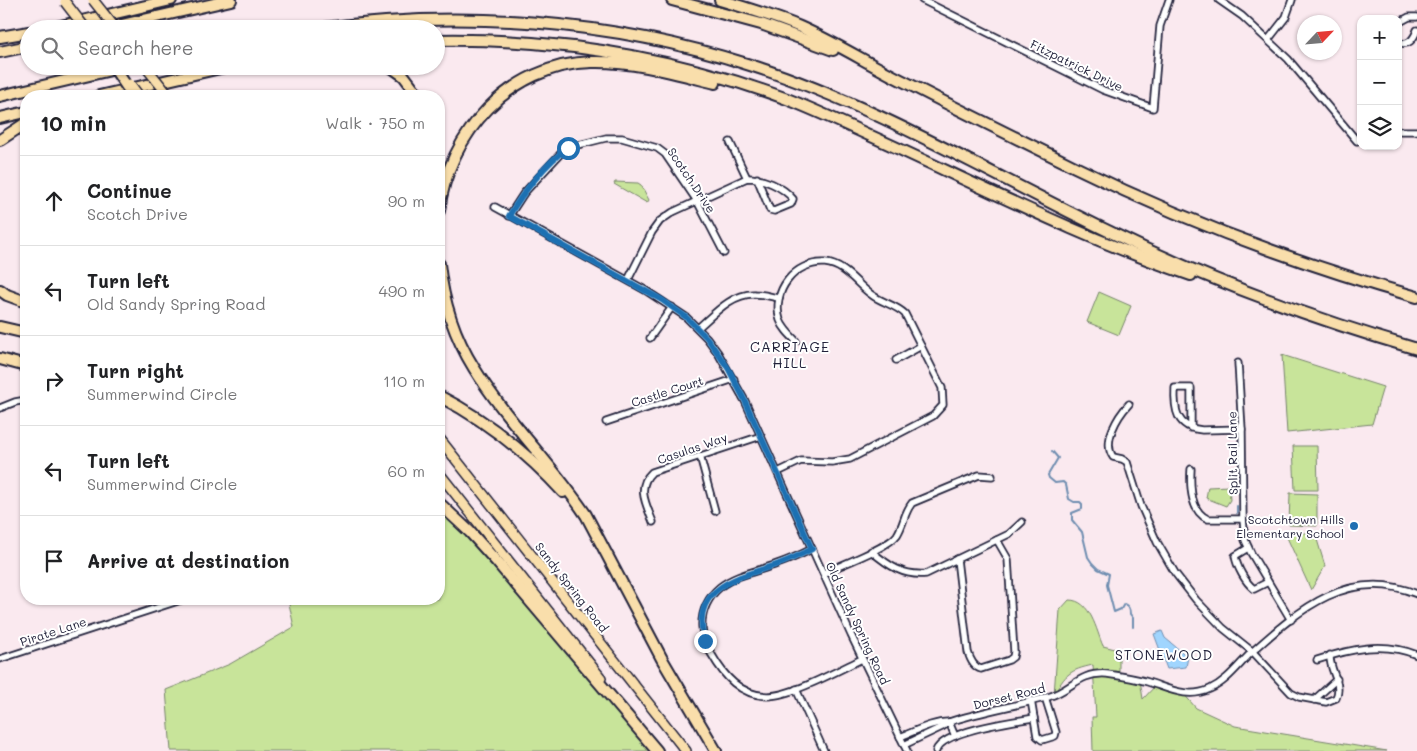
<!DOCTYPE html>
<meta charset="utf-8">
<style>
:root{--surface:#fff;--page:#f2f2f2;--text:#202124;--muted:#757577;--line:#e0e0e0}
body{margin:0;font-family:Mali,sans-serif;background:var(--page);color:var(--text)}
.controls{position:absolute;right:15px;top:15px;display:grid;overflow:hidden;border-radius:10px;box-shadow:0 1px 4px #0004}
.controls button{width:45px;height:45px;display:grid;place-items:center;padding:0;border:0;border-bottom:1px solid var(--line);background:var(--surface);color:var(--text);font:25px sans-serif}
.compass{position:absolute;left:1297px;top:15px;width:45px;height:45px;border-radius:50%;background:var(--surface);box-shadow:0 1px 4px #0004;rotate:64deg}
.stop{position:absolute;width:15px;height:15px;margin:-11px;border:4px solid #1f6fb2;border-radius:50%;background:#fff}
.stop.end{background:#1f6fb2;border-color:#fff;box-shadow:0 1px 5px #0008}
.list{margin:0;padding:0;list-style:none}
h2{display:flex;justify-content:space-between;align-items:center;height:65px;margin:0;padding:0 20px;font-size:21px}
h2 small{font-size:16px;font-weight:400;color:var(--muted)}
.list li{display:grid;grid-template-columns:32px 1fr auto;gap:15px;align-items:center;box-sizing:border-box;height:90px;padding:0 20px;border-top:1px solid var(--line)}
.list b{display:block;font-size:19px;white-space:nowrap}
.list p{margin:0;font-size:16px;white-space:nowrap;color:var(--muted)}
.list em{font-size:16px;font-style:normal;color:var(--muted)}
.icon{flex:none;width:28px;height:28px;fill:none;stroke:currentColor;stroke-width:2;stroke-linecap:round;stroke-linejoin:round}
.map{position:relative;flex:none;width:1417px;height:751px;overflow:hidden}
.search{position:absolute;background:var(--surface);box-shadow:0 1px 4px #0004;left:20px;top:20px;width:425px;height:55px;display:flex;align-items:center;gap:12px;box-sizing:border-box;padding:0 18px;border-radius:28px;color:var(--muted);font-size:19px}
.panel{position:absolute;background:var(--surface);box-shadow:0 1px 4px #0004;left:20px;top:90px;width:425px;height:515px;border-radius:20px}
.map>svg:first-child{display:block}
.green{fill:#c8e49a;stroke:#75836a}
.water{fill:#a0d5fe;stroke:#6e8db0}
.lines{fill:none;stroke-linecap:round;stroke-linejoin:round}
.stream{stroke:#6e8db0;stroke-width:2}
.minor-casing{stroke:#22223b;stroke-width:9}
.primary-casing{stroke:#22223b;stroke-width:12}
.motorway-casing{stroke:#22223b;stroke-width:14}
.minor{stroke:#fff;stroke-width:5.5}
.primary{stroke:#f9deab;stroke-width:9}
.motorway{stroke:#f9deab;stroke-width:10}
.primary-bridge-casing{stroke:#22223b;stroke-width:12;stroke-linecap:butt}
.motorway-bridge-casing{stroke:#22223b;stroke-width:14;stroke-linecap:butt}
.primary-bridge{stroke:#f9deab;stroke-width:9}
.motorway-bridge{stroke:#f9deab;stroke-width:10}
.route{stroke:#1f6fb2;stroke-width:6}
.poi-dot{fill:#1f6fb2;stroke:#fff;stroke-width:2}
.labels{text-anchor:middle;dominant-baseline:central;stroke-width:4;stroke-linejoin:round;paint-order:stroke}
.street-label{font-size:12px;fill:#22223b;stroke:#fff}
.poi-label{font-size:12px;fill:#22223b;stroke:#fff;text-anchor:end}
.neighbourhood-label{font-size:14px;letter-spacing:1px;fill:#22223b;stroke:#fff}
</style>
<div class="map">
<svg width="1417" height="751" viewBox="0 0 1417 751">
<rect width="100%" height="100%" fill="#fae9ef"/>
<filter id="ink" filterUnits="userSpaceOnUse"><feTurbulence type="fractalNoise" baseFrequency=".02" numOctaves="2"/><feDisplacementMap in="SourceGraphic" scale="10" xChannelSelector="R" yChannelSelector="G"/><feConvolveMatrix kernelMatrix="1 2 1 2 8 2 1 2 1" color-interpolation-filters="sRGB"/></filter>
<g filter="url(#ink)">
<g class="green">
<polygon points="615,182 638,183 641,185 649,200 647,203 614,184"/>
<polygon points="1099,292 1131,306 1119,335 1087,322"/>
<polygon points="1282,355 1383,387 1372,424 1287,433"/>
<polygon points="1293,446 1317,446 1318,490 1295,490"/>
<polygon points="1229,486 1230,500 1226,506 1206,498 1208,487"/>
<polygon points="1290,493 1317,494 1317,526 1289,525"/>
<polygon points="439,503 657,751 171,751 166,690 230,664 294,627 288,599 439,599"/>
<polygon points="1285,533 1315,533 1325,566 1311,590"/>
<path d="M1069,600C1091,600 1096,630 1103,646L1119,650V676L1140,680L1143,699L1156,685L1183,693L1196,708L1235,726L1387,751H1093L1092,717H1096L1093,665C1070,670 1065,674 1054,695L1060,610Z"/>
</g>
<polygon class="water" points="1162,631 1165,638 1188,657 1186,667 1167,669 1154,634"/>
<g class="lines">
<g class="stream">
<path d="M1052,451L1058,458L1048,475L1049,478L1055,483L1063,482L1066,485L1069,499L1074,502H1080L1082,504V509L1072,513V520L1082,532L1088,557L1092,563L1098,569L1109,574L1107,585L1114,612L1121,609L1124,604C1129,606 1130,609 1130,614L1133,618V627"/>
<polyline points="1237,513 1237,506"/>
</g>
<g class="minor-casing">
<g id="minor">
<polyline points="922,0 1103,90 1153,108 1160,26 1169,0"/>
<polyline points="1219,0 1242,16 1288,59 1357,141 1361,139"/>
<polyline points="1398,23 1409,17 1417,17"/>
<polyline points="1268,40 1286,17 1292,0"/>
<path d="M1398,42C1408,47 1414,39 1417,30"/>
<polyline points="1398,131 1417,131"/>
<polyline points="730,142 747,178"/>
<polyline points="495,207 645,290 686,317 707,338 718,353 745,401 851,635 907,751"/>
<polyline points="509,216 524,193 563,151 574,146 606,138 622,138 657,148 665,154 697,201 724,253"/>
<path d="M628,280L652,232L660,221L673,212L747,178C763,178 782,186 793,199L791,204L774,211L770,210L757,178"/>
<path d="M698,328C714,314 732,293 755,294C763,294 771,297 779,298"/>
<polyline points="650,338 672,307"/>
<polyline points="896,360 921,346"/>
<polyline points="1238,363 1242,429 1243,519 1245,540 1251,553 1291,620"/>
<path d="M1129,404C1118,416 1102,441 1113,457L1122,459L1127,462L1141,506L1157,542L1175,573L1196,600L1223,628L1253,652L1291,693L1299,697L1326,702L1336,698C1343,683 1329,671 1330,655"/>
<polyline points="0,408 15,402 26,400"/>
<polyline points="606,422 734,379"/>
<path d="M1191,428V388H1175C1174,409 1176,428 1202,430L1242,429"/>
<polyline points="700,456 715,511"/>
<path d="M1191,469C1190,485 1190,512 1208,519H1243"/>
<path d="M778,472L801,461L832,462L850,459L933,416L943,405L942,388L905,314C896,305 883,303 872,295C857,285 846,265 825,263C795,261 771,291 780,320C783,328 789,334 796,341"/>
<path d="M653,522C646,504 636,487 652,472L761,436"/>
<path d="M1248,548L1235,556C1237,567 1245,582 1254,589L1268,582"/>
<path d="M812,549C800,555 789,560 777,564C759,571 736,574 720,587C709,596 701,611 702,627C702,637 707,647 712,655C724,676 740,695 767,696C792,696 839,670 862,659"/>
<path d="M871,551C889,566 903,576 926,574L1009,534L1022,522"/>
<path d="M957,559L968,652C970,659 973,667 981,669L1009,660L1013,657L1014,652L1008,559L997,540"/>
<path d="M824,573C840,565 888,548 897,535C904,524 904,513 912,503L979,475L992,476"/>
<polyline points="0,659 184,599"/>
<path d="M1317,660C1350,649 1383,641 1417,655"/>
<polyline points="796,689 824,751"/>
<polyline points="1031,700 1037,736 1042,740 1055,736 1056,732 1045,697"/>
<polyline points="1314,700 1337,679"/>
<polyline points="949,722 955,736"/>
<path d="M900,737C916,731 932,722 949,722"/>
<path d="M904,745L942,727L949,722C982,711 1016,706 1048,697C1072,690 1078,672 1107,674C1121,676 1135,678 1148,682C1170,689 1188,699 1210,689C1228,681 1239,664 1253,651C1300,609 1350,566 1417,594"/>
<path d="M936,751C942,731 1014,721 1034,718"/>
</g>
</g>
<g class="primary-casing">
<g id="primary">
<polyline points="439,438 686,751"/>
<polyline points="439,473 601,678"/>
</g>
</g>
<g class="motorway-casing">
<g id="motorway">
<polyline points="672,0 761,24 833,50"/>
<path d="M720,0C747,8 774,16 800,27C836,43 869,64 905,82C961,111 1018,139 1075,167C1184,221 1300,264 1417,297"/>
<polyline points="48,29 171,0"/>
<polyline points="104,29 231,0"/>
<path d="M316,29C461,9 611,20 750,65C875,105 988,173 1106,230C1205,279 1311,318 1417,349"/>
<polyline points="0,37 29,32"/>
<path d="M436,40C555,38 675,57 787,99C815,110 843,123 871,136C977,184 1081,238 1191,275"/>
<polyline points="0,52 29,46"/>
<polyline points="390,66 404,76 419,96"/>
<polyline points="0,96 128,66"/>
<polyline points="99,96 229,66"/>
<polyline points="0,118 26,112"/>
<polyline points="0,140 26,123"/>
<path d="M439,211C448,134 510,64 592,62C633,61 675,73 715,83"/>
<path d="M439,264C443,301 454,336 474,368C506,420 552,464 586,515L662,659L716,751"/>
<polyline points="0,290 7,295 26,302"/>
<polyline points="0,327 26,333"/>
<polyline points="0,359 26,366"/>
<path d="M439,396C486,420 527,453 563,492"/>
<polyline points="439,503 470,532 497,562 657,751"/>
</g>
</g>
<use href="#minor" class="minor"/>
<use href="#primary" class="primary"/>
<use href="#motorway" class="motorway"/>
<g class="primary-bridge-casing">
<g id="primary-bridge">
<polyline points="93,0 116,29"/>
<polyline points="65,2 86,29"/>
<polyline points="145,66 169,96"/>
<polyline points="130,84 139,96"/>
</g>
</g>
<g class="motorway-bridge-casing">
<polyline id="motorway-bridge" points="113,66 133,96"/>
</g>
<use href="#primary-bridge" class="primary-bridge"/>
<use href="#motorway-bridge" class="motorway-bridge"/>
</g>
</g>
<g class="lines" filter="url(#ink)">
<path class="route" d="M568,148C547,161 521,195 509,216L662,300L686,317L707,338L728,368L745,401L812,549C800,555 788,561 776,565C739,577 688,588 705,641"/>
</g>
<circle class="poi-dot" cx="1354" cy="526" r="5"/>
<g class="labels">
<g class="street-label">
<text transform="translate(1077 65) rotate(26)">Fitzpatrick Drive</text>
<text transform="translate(692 180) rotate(56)">Scotch Drive</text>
<text transform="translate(667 391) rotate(-18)">Castle Court</text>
<text transform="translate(692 448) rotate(-19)">Casulas Way</text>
<text transform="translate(1232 453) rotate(-91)">Split Rail Lane</text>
<text transform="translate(572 587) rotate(52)">Sandy Spring Road</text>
<text transform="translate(858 623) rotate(65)">Old Sandy Spring Road</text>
<text transform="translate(53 631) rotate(-18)">Pirate Lane</text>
<text transform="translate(1009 696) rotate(-14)">Dorset Road</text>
</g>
<g class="poi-label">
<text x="1344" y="519">Scotchtown Hills<tspan x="1344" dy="14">Elementary School</tspan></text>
</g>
<g class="neighbourhood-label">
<text x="790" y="346">CARRIAGE<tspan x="790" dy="16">HILL</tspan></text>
<text x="1164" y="654">STONEWOOD</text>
</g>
</g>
</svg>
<div class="controls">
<button>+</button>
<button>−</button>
<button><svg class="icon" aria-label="layers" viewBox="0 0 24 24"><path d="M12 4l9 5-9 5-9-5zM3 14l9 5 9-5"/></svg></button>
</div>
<svg class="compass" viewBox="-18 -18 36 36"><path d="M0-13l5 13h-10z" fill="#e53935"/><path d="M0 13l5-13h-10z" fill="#757577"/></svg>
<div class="stop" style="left:568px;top:148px"></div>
<div class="stop end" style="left:705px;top:641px"></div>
<div class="search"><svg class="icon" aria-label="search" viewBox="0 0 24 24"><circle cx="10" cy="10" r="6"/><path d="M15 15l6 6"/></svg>Search here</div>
<section class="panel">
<h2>10 min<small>Walk · 750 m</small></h2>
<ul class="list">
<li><svg class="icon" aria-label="ahead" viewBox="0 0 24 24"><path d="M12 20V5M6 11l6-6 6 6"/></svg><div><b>Continue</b><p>Scotch Drive</p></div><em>90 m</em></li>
<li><svg class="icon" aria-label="left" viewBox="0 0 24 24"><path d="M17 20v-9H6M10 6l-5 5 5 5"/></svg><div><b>Turn left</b><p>Old Sandy Spring Road</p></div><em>490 m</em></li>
<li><svg class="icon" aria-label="right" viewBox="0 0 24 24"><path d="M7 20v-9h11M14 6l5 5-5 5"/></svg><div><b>Turn right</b><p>Summerwind Circle</p></div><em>110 m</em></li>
<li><svg class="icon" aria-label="left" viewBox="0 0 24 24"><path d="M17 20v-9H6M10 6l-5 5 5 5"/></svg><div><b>Turn left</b><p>Summerwind Circle</p></div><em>60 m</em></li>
<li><svg class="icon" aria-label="arrive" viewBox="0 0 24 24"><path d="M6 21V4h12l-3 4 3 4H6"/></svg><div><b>Arrive at destination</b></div></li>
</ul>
</section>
</div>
